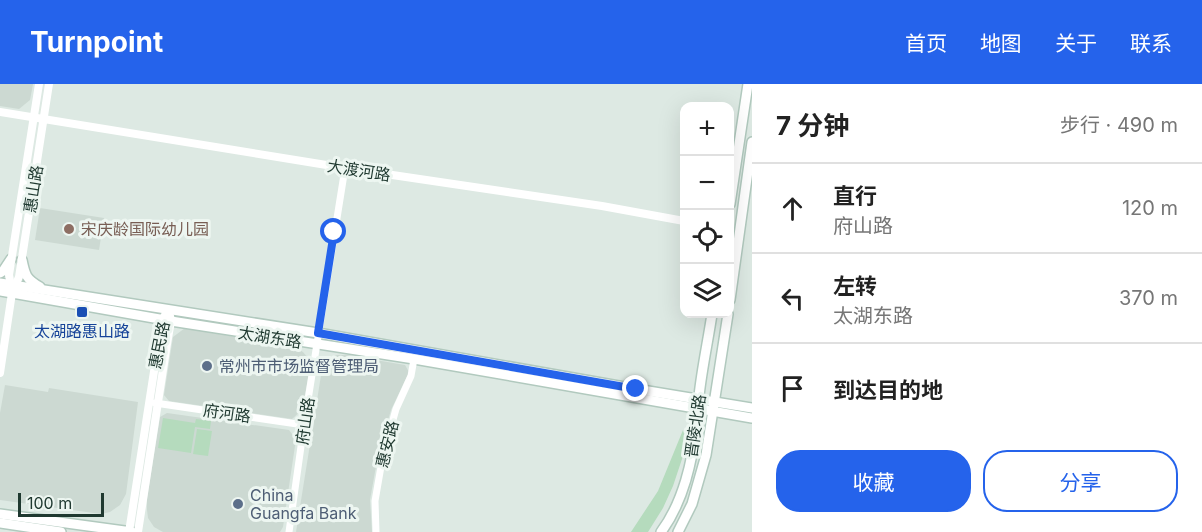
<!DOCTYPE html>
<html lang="zh">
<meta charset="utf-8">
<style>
:root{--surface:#fff;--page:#f6f6f6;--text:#222;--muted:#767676;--line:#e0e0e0;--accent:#2563eb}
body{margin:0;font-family:Inter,"Noto Sans SC",sans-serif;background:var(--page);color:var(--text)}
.controls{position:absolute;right:18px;top:18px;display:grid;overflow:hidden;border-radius:12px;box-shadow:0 6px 24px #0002}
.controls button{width:54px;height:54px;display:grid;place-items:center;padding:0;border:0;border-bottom:2px solid var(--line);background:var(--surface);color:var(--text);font:30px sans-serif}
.scale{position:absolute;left:18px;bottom:15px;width:86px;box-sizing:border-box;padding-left:6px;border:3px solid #1f3930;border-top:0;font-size:16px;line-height:21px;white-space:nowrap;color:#1f3930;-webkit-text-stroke:4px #edf6f1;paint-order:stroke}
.stop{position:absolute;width:18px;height:18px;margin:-14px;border:4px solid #2563eb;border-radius:50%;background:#fff}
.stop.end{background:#2563eb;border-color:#fff;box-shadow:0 2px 6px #0008}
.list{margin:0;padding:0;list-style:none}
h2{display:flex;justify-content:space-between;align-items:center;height:78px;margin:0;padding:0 24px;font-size:26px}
h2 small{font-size:20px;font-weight:400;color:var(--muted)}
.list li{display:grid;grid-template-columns:39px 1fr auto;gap:18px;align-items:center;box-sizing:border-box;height:90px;padding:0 24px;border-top:2px solid var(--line)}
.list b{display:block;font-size:22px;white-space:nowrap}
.list p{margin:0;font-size:20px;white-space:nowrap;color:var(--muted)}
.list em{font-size:20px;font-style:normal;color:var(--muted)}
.actions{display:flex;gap:12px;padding:18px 24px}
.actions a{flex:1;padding:14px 0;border:2px solid var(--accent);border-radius:24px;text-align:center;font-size:21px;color:var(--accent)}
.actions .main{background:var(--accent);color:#fff}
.icon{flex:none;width:33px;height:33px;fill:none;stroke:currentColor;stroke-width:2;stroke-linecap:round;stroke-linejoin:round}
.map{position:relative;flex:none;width:752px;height:448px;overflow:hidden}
header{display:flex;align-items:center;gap:36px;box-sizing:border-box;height:84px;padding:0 30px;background:var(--accent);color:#fff}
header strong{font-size:28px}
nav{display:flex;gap:33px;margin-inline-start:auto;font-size:21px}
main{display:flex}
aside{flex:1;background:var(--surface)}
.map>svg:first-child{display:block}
.built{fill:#ccd9d2}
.green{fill:#b5dbbd}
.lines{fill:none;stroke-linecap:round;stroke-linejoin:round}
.secondary-casing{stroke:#b1c9be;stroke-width:12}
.minor{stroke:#fff;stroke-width:7}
.tertiary{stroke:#fff;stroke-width:8}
.secondary{stroke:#fff;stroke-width:9}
.route{stroke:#2563eb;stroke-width:8}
.education-dot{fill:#8d6e63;stroke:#edf6f1;stroke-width:2}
.transit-dot{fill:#1a4fb4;stroke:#edf6f1;stroke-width:2}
.service-dot{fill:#5c6f8a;stroke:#edf6f1;stroke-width:2}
.labels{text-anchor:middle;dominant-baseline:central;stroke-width:6;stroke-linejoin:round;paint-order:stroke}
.street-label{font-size:16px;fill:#1f3930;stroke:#edf6f1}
.education-label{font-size:16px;fill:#785e54;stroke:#edf6f1;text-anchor:start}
.transit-label{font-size:16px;fill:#164399;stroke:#edf6f1}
.service-label{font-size:16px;fill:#4e5e75;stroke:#edf6f1;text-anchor:start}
</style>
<header>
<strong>Turnpoint</strong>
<nav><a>首页</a><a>地图</a><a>关于</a><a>联系</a></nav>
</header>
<main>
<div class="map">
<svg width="752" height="448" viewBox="0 0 752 448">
<rect width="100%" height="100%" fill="#dde9e3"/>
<g class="built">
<polygon points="0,0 33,0 30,16 19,25 0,22"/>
<polygon points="40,124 104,134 99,166 35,156"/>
<polygon points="185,244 294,263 303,268 309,275 310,284 302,326 292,335 169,317 164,311 173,253"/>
<polygon points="337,271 346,271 405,281 409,288 391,326 378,371 370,416 372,448 296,448 322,285 329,275"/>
<polygon points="5,301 48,308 49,304 138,318 126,410 120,421 110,428 101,430 0,416 0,329"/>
<polygon points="167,329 289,346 296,355 283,443 280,448 163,448 154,443 148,434 147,426 147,415 160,333"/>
</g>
<g class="green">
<polygon points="163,334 195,339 196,335 211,337 210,345 195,343 191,369 158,364"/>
<polygon points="197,345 212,347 208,372 193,370"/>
<polygon points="683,346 687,360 673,402 663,424 648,448 631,448 658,407"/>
</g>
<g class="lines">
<g class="secondary-casing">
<g id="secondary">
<polyline points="730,120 748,0"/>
<path d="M22,176C25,191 26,195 40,203"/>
<polyline points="0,189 3,187 11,175"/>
<polyline points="0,199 318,249 636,305 752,324"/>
<polyline points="0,207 171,237 414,275 752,334"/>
<polyline points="730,216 752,58"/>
<polyline points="0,430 132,448"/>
<polyline points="0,439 61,448"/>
<path d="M661,448C684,417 692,377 697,340C699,330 698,321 699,312C702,284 708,257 712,230"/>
<polyline points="678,448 692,420 706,371 728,230"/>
</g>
</g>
<g class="minor">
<polyline points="155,319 304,341"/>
<polyline points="289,448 304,341 345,84"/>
<polyline points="376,448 375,417 383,371 396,325 411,292 414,275"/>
</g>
<g class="tertiary">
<polyline points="0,28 345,84 602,122 684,137"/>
<polyline points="12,207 9,191 39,0"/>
<polyline points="0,289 12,209 19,193 49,0"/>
<polyline points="129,448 162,236 168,226"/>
<polyline points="138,448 167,260 171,237 170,232"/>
</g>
<use href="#secondary" class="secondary"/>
</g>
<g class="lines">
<polyline class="route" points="334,148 318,249 636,305"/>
</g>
<circle class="education-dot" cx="69" cy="145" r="6"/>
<rect class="transit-dot" x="76" y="222" width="12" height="12" rx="3"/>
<g class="service-dot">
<circle cx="207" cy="282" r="6"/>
<circle cx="238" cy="420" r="6"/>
</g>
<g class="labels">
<g class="street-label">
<text transform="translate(359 86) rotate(9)">大渡河路</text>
<text transform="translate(33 105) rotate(-81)">惠山路</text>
<text transform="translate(270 253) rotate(9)">太湖东路</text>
<text transform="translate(159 261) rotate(-79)">惠民路</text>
<text transform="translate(227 329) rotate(8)">府河路</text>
<text transform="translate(305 337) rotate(-82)">府山路</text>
<text transform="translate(695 342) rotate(-82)">晋陵北路</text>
<text transform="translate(387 360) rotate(-76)">惠安路</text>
</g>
<g class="education-label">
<text x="81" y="145">宋庆龄国际幼儿园</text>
</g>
<g class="transit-label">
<text x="82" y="247">太湖路惠山路</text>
</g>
<g class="service-label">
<text x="219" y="282">常州市市场监督管理局</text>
<text x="250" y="411">China<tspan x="250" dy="18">Guangfa Bank</tspan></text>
</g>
</g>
</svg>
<div class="controls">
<button>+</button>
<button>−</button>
<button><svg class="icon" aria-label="locate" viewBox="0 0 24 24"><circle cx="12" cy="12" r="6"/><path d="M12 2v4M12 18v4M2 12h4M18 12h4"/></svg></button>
<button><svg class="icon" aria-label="layers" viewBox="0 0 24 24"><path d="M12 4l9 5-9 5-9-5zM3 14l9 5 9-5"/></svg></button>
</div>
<div class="scale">100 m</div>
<div class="stop" style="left:334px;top:148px"></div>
<div class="stop end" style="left:636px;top:305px"></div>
</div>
<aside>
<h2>7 分钟<small>步行 · 490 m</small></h2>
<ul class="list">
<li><svg class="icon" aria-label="ahead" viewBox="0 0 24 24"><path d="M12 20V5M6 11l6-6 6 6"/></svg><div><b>直行</b><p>府山路</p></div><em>120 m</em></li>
<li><svg class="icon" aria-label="left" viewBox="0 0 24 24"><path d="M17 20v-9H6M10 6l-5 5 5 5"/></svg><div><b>左转</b><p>太湖东路</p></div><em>370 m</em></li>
<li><svg class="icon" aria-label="arrive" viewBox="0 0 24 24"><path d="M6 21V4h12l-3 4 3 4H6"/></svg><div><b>到达目的地</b></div></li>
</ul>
<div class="actions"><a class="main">收藏</a><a>分享</a></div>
</aside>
</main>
